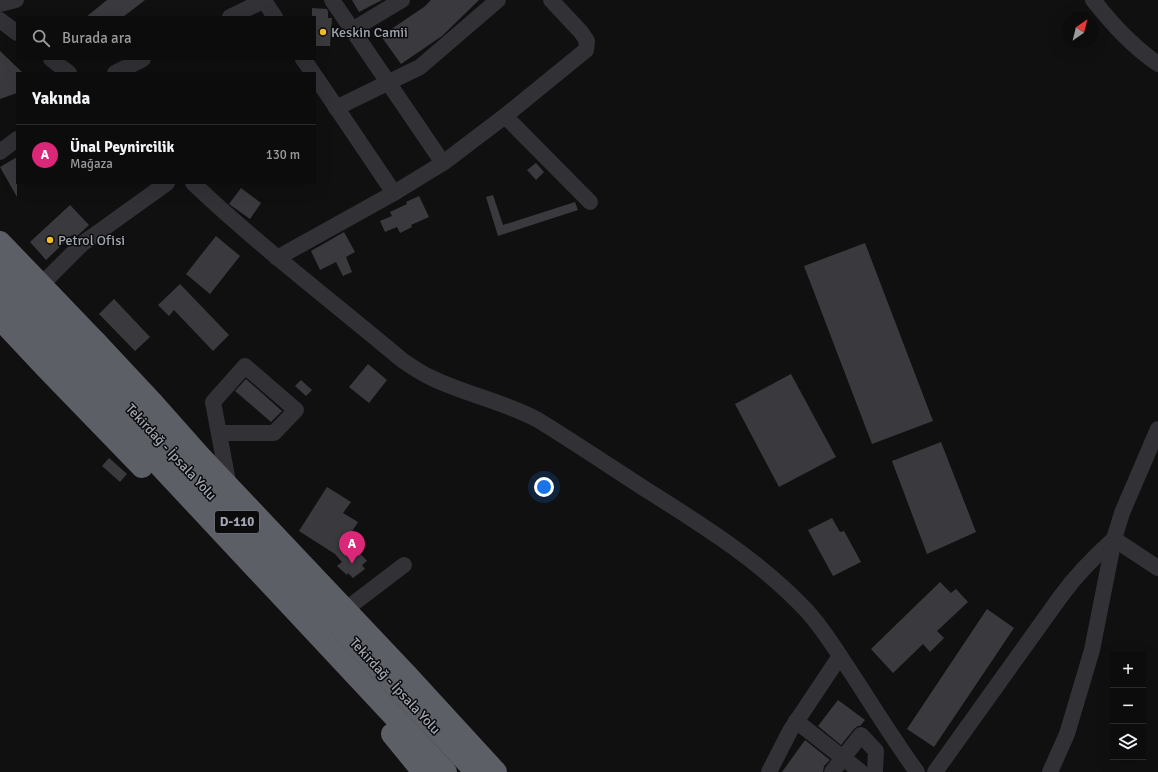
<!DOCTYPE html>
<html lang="tr">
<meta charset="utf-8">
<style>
:root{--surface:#0c0c0d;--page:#1a1a1b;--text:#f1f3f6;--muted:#9a9b9d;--line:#2c2c2e;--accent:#db2777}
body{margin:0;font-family:Signika,sans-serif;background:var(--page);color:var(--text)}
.controls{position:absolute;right:12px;bottom:12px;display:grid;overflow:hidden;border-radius:0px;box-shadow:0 4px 16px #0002}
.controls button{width:36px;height:36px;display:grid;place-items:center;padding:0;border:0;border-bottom:1px solid var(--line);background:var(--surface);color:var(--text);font:20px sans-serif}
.compass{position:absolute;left:1062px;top:12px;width:36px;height:36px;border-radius:50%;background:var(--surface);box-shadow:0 4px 16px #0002;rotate:35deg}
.you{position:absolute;left:544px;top:487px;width:14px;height:14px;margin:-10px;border:3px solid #fff;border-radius:50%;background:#1a73e8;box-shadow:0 0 0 6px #1a73e833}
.badge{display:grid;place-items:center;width:26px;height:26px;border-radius:50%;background:var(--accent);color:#fff;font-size:13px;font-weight:700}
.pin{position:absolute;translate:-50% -33px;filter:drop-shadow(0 1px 2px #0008)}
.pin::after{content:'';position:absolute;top:21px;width:14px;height:12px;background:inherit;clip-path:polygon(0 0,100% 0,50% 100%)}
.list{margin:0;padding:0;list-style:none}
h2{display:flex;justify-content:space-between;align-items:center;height:52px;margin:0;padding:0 16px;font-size:17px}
h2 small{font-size:13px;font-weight:400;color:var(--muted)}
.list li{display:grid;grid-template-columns:26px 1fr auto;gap:12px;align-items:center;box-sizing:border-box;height:60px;padding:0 16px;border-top:1px solid var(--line)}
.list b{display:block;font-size:15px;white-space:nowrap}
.list p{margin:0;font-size:13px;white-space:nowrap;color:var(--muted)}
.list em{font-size:13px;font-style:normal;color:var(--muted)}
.icon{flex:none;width:22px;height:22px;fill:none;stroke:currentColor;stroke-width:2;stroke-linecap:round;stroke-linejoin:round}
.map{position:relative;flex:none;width:1158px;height:772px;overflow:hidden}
.search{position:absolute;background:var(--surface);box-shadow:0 4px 16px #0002;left:16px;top:16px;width:300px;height:44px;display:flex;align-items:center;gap:10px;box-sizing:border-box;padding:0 14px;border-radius:0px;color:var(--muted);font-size:15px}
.panel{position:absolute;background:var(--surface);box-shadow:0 4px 16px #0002;left:16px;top:72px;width:300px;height:112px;border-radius:0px}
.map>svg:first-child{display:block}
.building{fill:#3a3a3e}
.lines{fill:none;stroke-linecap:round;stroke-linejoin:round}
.minor{stroke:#313136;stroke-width:16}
.highway{stroke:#5d5f67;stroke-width:22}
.poi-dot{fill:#f3be26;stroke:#0b0b0c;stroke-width:1.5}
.labels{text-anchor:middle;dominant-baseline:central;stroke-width:3;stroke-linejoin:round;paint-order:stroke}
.shield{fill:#0b0b0c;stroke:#747780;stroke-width:1}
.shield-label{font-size:13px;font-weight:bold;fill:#a1a5b2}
.poi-label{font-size:14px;fill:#a1a5b2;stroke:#0b0b0c;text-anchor:start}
.street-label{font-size:14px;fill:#a1a5b2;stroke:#0b0b0c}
</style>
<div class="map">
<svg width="1158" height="772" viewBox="0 0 1158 772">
<rect width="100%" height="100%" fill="#101011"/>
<g class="building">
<polygon points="107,0 145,0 123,17 86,17"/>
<polygon points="352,0 382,0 359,12"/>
<polygon points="431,0 479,0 442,36 401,64 381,36 424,7"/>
<polygon points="312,8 327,9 328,12 328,18 332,18 330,46 315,46 315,17 312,17"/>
<polygon points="0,51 23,73 17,73 17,93 0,99"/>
<polygon points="17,157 17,197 0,167"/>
<polygon points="536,163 544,172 536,180 527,170"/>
<polygon points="241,188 261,203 250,219 229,204"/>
<polygon points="493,195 503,225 575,202 578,210 498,236 486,197"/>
<polygon points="419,196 429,217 411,225 412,227 400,233 397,227 385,232 380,221 392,216 390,212 407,204 406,202"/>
<polygon points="70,205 89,225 75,238 72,235 46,260 30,242"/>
<polygon points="344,232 355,252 346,257 352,272 343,276 336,262 320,270 311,251"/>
<polygon points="216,236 240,256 210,294 186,274"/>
<polygon points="865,243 933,421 872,444 804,266"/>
<polygon points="180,284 229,335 213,351 174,310 169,316 158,305"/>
<polygon points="114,299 150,337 135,351 99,314"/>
<polygon points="368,364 387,380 369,403 349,387"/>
<polygon points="791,374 836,457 779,487 735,404"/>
<polygon points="246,379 282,411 271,422 235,391"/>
<polygon points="301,380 312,390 306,396 295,386"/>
<polygon points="941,442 976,532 927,554 892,461"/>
<polygon points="109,458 127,474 120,482 102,466"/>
<polygon points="327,487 351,502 343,513 358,522 346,541 357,554 359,552 367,561 362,565 365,569 353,578 348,573 347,575 337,566 342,562 335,554 299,531"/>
<polygon points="832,518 840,532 844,531 861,562 833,576 808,530"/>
<polygon points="940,582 951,593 956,589 968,602 937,631 944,638 930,652 923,644 893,673 871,649"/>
<polygon points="987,609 1014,628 934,747 907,729"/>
<polygon points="838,700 865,720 860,726 858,726 854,729 841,745 818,726"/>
<polygon points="805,740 830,760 824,766 823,772 782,772"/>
</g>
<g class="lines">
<g class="minor">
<polyline points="332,0 443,163"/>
<path d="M1093,0C1113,25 1132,46 1158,64"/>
<polyline points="264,1 275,17"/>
<polyline points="0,4 16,0"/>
<polyline points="230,17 265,0"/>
<polyline points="0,20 17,33"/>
<polyline points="352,30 402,0"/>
<polyline points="51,59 69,73"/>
<polyline points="303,59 313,73"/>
<polyline points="115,73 143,59"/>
<polyline points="315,76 394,193"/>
<polyline points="336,108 420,67 498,0"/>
<polyline points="505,116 590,202"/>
<polyline points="0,152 17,139"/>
<path d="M193,183C259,246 332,301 402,360C412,367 422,374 434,379C468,395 505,402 538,420C577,444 614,469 653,494C707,528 762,563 806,610C820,625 831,642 842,659C867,696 890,735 917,772"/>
<polyline points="277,258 394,193 443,163 505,116 586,50 587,41 581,32 551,0"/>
<polyline points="41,285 82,244 167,183"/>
<polyline points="219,433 274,433 296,410 245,366 213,402 229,487"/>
<polyline points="345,610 404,565"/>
<polyline points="796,721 861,772"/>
<polyline points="769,772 790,731 840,656"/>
<polyline points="832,772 861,735 876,751 875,772"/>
<path d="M935,772L1061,596C1077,574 1094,557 1114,539L1158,568"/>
<polyline points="1050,772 1067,734 1092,650 1114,539 1122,513 1158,429"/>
</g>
<g class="highway">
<polyline points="0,242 95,341 104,352"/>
<polyline points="0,269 238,523 325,611 476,772"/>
<polyline points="0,295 446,772"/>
<polyline points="0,319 45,367 142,467"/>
<polyline points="95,341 153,403 200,456 408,676 496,772"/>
<polyline points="392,734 423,772"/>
</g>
</g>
<g class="poi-dot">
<circle cx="323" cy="32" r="4"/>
<circle cx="50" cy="240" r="4"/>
</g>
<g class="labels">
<rect class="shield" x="215" y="511" width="44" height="22" rx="3"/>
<g class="shield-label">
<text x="237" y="522">D-110</text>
</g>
<g class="poi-label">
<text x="331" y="32">Keskin Camii</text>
<text x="58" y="240">Petrol Ofisi</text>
</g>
<g class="street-label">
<text transform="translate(171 452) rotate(47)">Tekirdağ - İpsala Yolu</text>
<text transform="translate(395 686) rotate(47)">Tekirdağ - İpsala Yolu</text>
</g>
</g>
</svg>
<div class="controls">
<button>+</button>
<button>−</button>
<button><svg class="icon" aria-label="layers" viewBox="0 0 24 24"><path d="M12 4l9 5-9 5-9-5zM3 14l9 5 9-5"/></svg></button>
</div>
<svg class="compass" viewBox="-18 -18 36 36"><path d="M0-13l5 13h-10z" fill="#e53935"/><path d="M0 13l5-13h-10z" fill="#9a9b9d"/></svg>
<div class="you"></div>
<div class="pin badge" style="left:352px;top:564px">A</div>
<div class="search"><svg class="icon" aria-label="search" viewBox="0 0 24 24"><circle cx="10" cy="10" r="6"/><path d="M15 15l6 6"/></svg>Burada ara</div>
<section class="panel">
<h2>Yakında<small></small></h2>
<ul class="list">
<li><span class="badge">A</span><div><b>Ünal Peynircilik</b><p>Mağaza</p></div><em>130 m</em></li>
</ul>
</section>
</div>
